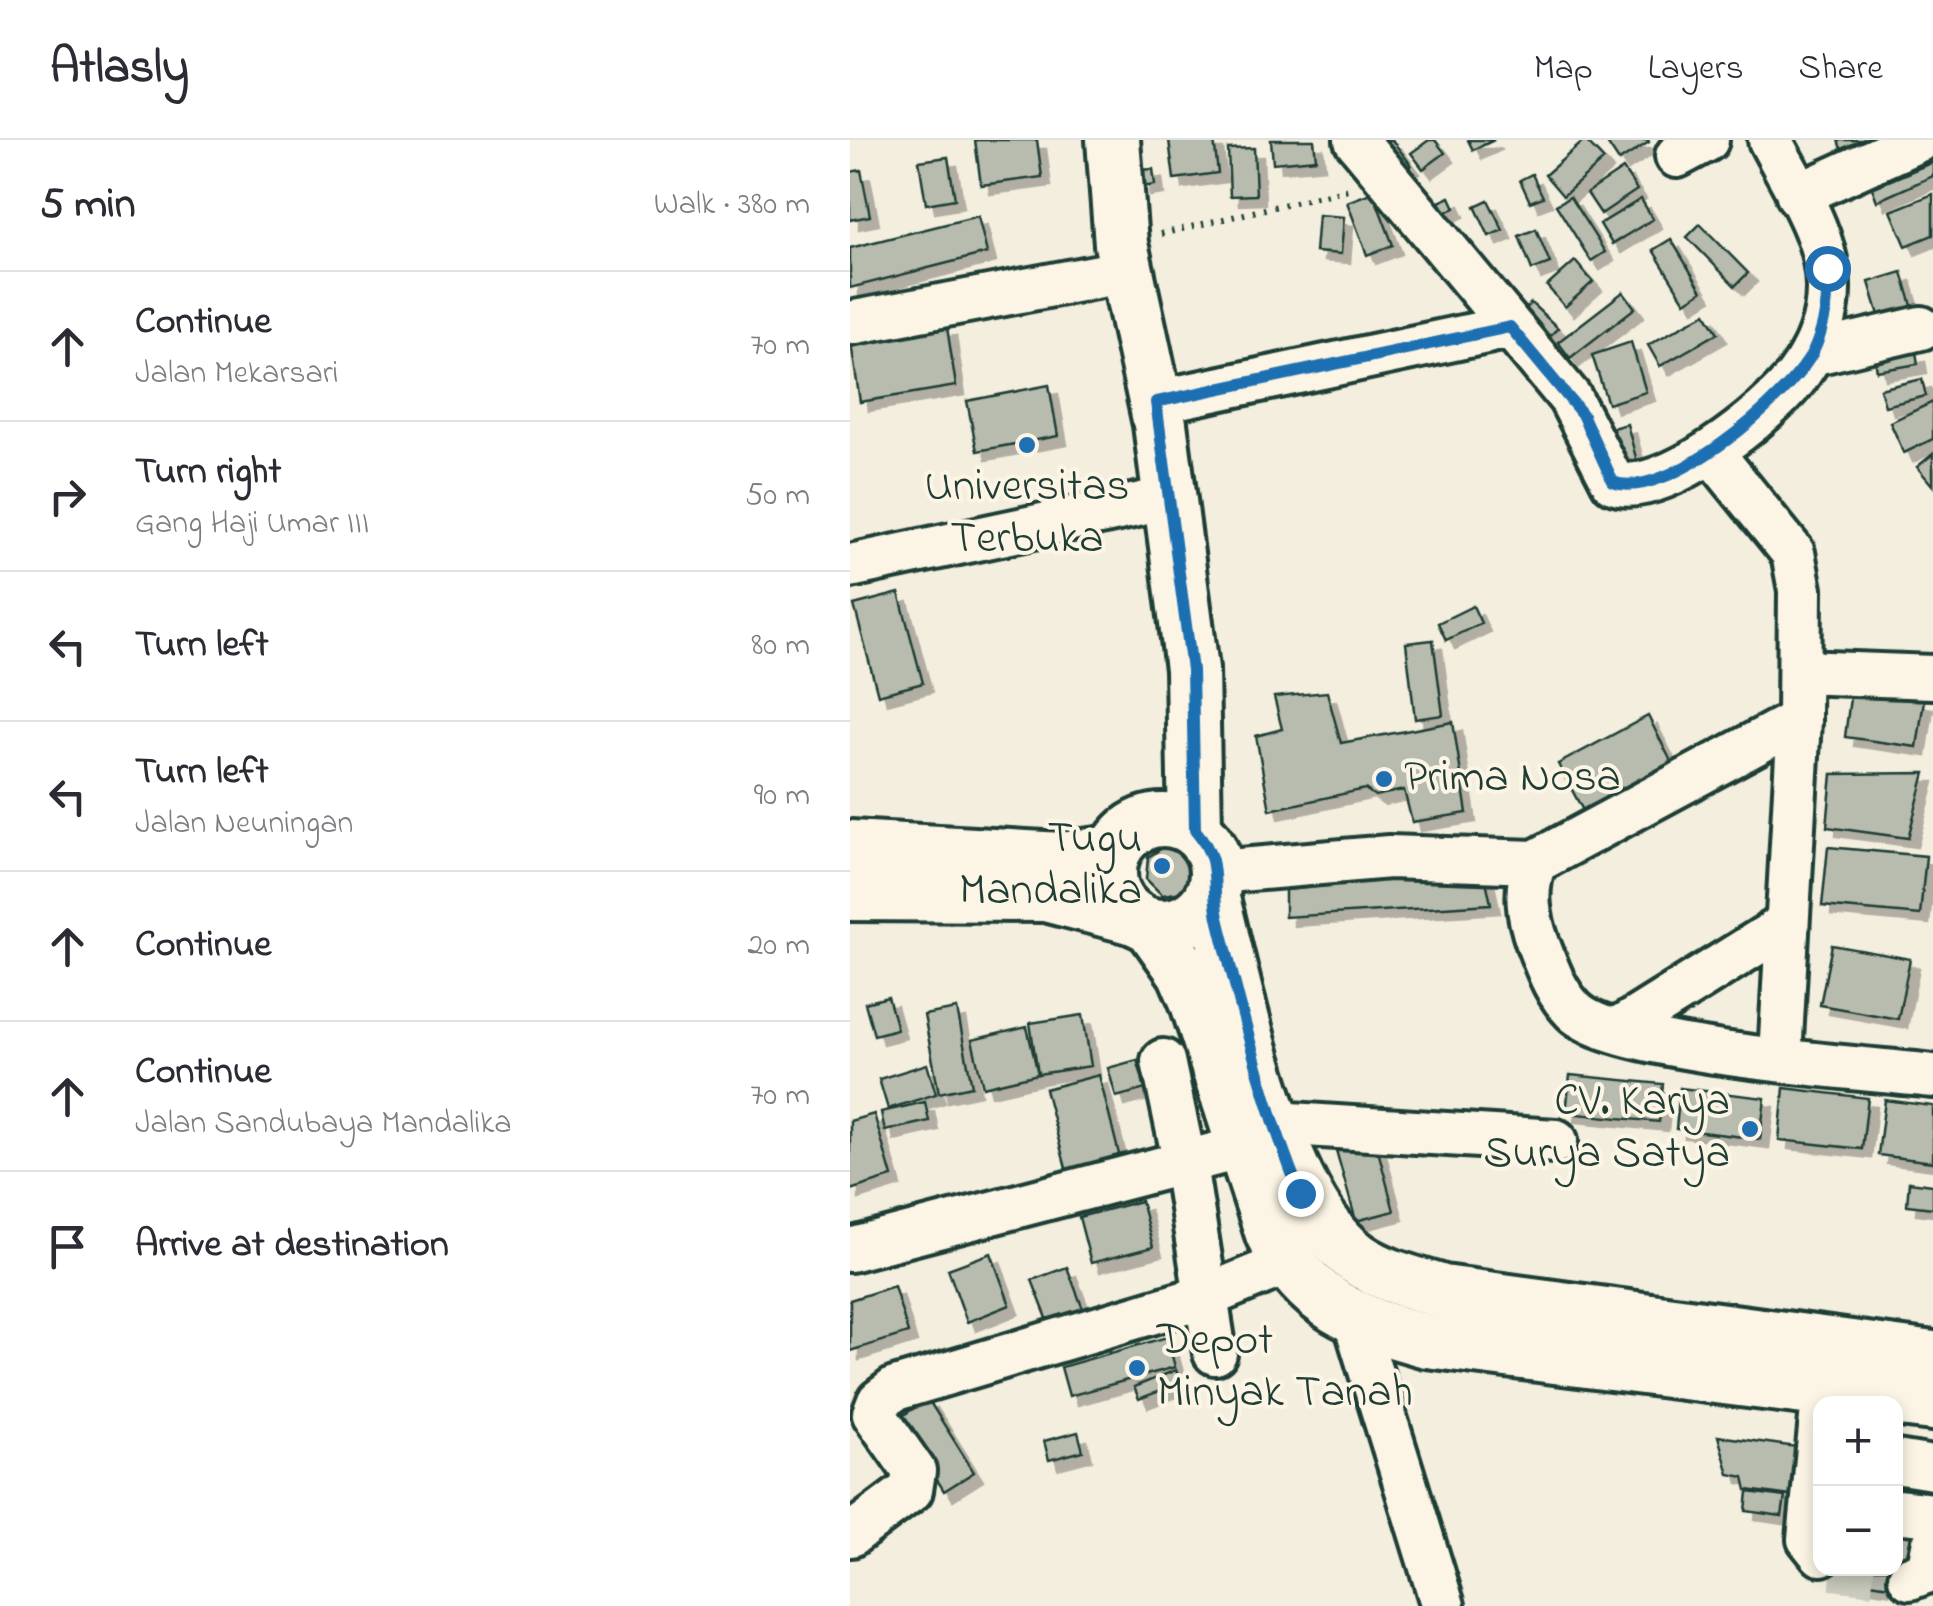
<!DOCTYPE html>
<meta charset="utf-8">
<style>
:root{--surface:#fff;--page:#f2f2f3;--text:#2b2b33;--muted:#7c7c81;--line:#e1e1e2}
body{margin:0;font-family:"Indie Flower",sans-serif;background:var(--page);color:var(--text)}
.controls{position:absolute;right:30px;bottom:30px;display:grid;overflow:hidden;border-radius:20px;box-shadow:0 5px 15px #0003}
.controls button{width:90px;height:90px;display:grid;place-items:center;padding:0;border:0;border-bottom:2px solid var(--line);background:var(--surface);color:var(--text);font:50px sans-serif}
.stop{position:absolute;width:30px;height:30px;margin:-22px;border:8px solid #1f6fb2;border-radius:50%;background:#fff}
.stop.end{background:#1f6fb2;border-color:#fff;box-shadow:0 2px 10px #0008}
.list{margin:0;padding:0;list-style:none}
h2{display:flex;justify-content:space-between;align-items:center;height:130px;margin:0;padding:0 40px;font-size:42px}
h2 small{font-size:32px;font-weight:400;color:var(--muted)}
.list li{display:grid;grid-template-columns:65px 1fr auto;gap:30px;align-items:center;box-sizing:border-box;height:150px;padding:0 40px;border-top:2px solid var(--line)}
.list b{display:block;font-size:38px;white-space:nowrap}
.list p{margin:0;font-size:32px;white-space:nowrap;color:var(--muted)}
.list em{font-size:32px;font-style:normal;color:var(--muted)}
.icon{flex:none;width:55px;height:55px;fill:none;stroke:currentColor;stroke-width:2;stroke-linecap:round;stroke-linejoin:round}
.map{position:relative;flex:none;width:1083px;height:1466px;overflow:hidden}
header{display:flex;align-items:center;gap:60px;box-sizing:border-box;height:140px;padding:0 50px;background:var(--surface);border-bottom:2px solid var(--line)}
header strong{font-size:48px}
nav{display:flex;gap:55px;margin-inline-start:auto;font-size:35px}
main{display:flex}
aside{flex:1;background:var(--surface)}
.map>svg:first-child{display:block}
.building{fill:#b8bcae;stroke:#1f3d34;stroke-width:2.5;filter:url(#shadow)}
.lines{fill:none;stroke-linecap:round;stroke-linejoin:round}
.minor-tunnel{stroke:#c9cbbc;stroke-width:42;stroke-dasharray:42 21;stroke-linecap:butt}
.minor-casing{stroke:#1f3d34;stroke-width:50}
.major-casing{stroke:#1f3d34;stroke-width:60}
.path{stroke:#1f3d34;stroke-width:6;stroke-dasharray:2.5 8;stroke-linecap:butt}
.minor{stroke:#fcf5e5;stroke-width:42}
.major{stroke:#fcf5e5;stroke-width:52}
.route{stroke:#1f6fb2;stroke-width:12}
.poi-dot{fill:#1f6fb2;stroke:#fcf5e5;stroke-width:4}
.labels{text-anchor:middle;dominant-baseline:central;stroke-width:8;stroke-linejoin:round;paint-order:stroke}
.poi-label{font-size:45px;fill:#1f3d34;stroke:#fcf5e5;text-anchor:start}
</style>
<header>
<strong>Atlasly</strong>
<nav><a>Map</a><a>Layers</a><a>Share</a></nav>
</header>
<main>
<aside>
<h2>5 min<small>Walk · 380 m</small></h2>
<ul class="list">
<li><svg class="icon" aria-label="ahead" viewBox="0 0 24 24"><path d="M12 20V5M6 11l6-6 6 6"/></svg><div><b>Continue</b><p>Jalan Mekarsari</p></div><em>70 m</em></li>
<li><svg class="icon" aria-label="right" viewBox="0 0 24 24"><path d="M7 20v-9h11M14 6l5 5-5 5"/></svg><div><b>Turn right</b><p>Gang Haji Umar III</p></div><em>50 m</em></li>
<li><svg class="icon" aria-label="left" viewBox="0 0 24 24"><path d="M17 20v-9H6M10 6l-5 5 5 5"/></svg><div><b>Turn left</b></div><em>80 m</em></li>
<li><svg class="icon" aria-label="left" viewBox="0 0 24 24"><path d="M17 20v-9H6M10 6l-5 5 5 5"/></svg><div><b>Turn left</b><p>Jalan Neuningan</p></div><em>90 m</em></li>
<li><svg class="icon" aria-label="ahead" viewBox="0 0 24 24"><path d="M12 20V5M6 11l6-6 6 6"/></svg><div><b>Continue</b></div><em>20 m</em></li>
<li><svg class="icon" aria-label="ahead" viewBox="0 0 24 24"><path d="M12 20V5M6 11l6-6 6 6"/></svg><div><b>Continue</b><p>Jalan Sandubaya Mandalika</p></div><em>70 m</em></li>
<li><svg class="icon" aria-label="arrive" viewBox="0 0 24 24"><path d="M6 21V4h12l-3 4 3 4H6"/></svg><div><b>Arrive at destination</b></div></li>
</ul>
</aside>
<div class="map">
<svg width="1083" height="1466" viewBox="0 0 1083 1466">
<defs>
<filter id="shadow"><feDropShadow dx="9" dy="9" stdDeviation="0" flood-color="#0004"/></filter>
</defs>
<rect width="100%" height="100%" fill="#f3eede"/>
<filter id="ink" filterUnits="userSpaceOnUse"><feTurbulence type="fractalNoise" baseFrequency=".01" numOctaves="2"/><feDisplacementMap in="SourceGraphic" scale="20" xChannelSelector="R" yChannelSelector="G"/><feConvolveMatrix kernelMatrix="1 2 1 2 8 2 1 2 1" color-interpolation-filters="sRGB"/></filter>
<g filter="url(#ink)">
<g class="building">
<polygon points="125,0 187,0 192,37 131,45"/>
<polygon points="319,0 364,0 368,33 324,39"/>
<polygon points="421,0 464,0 466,19 423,23"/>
<polygon points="537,0 542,0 561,25 545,38 524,10"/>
<polygon points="579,0 585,0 595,13 573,29 561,13"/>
<polygon points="618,0 644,0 623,10"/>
<polygon points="735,0 754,20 713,56 695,35"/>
<polygon points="755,0 798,0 799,2 769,21"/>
<polygon points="988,0 1014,0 991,9"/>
<polygon points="404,8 406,55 380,56 378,9"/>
<polygon points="98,17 105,59 76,64 69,21"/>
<polygon points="1083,22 1083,36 1027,61 1022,48"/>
<polygon points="303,29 305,45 291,47 289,30"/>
<polygon points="773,29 787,50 751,74 737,53"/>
<polygon points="11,30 20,76 0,80 0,32"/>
<polygon points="682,34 693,57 680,62 670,40"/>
<polygon points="523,52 543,105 517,115 497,62"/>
<polygon points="1083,54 1083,95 1056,106 1041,71"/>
<polygon points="600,57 605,68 581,79 576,68"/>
<polygon points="720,57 755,112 741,121 706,65"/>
<polygon points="791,59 803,79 762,104 750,84"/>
<polygon points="638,60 653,90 639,96 625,66"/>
<polygon points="468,75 494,77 491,114 465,112"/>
<polygon points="128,76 137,113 0,148 0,108"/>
<polygon points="850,84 898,133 885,146 837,97"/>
<polygon points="686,89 700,123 682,130 669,96"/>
<polygon points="821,99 852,151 835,162 803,110"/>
<polygon points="725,121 743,142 715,167 697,146"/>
<polygon points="1052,132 1065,176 1032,185 1019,142"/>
<polygon points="773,152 785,168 720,218 708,202"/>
<polygon points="681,163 708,188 696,200 670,175"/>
<polygon points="856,173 868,193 810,226 798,205"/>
<polygon points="97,187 106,246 10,262 1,203"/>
<polygon points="781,202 796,252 758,264 742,215"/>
<polygon points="1066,212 1068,224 1027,231 1025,220"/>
<polygon points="1072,239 1076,256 1035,266 1030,249"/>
<polygon points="199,245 208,296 127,311 117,261"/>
<polygon points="1083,262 1083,299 1054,313 1040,282"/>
<polygon points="777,284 789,329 767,335 755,290"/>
<polygon points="1083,314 1083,346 1067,327"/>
<polygon points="49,453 73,543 28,555 4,465"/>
<polygon points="623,466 631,483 596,500 588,483"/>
<polygon points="583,500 593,575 565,579 556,503"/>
<polygon points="1001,550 1074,560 1067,607 995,597"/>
<polygon points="477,552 491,603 603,582 617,673 562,682 554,650 525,656 515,649 420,670 406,596 432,589 424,557"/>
<polygon points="798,576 825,629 736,676 708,624"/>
<polygon points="1075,633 1058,698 977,687 982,634"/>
<polygon points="317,705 338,712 345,733 333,752 312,755 296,739 298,717"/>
<polygon points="978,707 1076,716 1070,775 972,766"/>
<polygon points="633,726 641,764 435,777 435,750 543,739 549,730"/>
<polygon points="982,805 1060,819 1048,879 970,865"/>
<polygon points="38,857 47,889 24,895 15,863"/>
<polygon points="107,869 122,946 89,953 74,875"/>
<polygon points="233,875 241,926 188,934 180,883"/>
<polygon points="177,887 188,934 133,947 122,900"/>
<polygon points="287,920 296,949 266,957 258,928"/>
<polygon points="77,924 86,954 38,969 29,939"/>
<polygon points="249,935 273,1030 220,1043 195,949"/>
<polygon points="720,935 813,944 809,982 716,973"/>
<polygon points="830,948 915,958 910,999 826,989"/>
<polygon points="934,948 1018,958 1012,1009 929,1000"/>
<polygon points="1035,960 1083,966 1083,1022 1028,1015"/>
<polygon points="75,962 79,981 35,991 31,972"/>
<polygon points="24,974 42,1037 0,1050 0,981"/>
<polygon points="525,999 544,1071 506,1081 486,1010"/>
<polygon points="1059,1042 1083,1045 1083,1068 1057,1065"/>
<polygon points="291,1061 303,1107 241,1123 229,1077"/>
<polygon points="141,1113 160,1165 117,1182 98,1129"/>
<polygon points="217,1127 236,1177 202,1191 182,1140"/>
<polygon points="44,1146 58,1193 0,1211 0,1160"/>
<polygon points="317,1197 325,1227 219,1256 211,1227"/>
<polygon points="326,1230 331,1243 289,1259 284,1247"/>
<polygon points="78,1259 124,1332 94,1351 49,1278"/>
<polygon points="228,1292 233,1311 199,1320 194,1301"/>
<polygon points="868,1296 947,1307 941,1356 897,1350 894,1337 879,1334"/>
<polygon points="1046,1320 1071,1324 1054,1448 992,1439 994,1428 1046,1428"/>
<polygon points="898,1352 935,1357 932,1376 896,1371"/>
</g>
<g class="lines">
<polyline class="minor-tunnel" points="982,1429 1060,1438"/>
<g class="minor-casing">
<g id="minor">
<path d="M506,0L720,258L763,342C810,361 921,273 948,235C966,210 978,180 978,149C979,97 943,45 920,0"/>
<polyline points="827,16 857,0"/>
<polyline points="948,55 1069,0"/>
<polyline points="0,183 277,131"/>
<polyline points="961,214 1071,188"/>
<polyline points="306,262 660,187"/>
<polyline points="871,324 943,413 950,450 949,580 930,917"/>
<polyline points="0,426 320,358"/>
<polyline points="951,532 1083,537"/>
<path d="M949,580L685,722C674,750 678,776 688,804C697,827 705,852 724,871C764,912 1016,928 1083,936"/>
<polyline points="367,732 539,717 685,722"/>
<polyline points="766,891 937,784"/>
<polyline points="313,921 335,1024 365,1213"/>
<polyline points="425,983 706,1001"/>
<polyline points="0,1110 393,1007"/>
<polyline points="505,1181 593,1466"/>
<polyline points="971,1278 959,1399 971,1414"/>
<polyline points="1046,1322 1083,1328"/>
<polyline points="1046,1371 1083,1375"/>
<polyline points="1,1395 61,1350 64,1331 24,1274 29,1261 45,1249 357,1156 437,1123"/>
<polyline points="1060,1438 1078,1431 1083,1406"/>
</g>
</g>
<g class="major-casing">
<g id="major">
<polyline points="263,0 271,104 310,284 342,529 345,690"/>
<circle cx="313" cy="733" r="53"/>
<polyline points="0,707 212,719 263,712"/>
<polyline points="0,754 196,755 281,777"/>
<path d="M362,755C388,854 425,1060 508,1119C533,1136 564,1143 593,1152L1083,1218"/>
<path d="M302,787L334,832L346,860L422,1094C461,1167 502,1180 577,1201L1083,1264"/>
</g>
</g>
<polyline class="path" points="311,94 503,48"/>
<use href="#minor" class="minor"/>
<use href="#major" class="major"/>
</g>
</g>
<g class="lines" filter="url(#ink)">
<path class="route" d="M450,1053C414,966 392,872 369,782C359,743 374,724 345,690L342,530L306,262L660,187L732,274L763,342C816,363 939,258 963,212C976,185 979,158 977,128"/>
</g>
<g class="poi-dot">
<circle cx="177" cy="305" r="10"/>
<circle cx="534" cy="639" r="10"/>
<circle cx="312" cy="726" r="10"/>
<circle cx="900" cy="989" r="10"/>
<circle cx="287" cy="1228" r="10"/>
</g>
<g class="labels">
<g class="poi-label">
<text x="177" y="348" text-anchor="middle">Universitas<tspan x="177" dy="52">Terbuka</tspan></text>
<text x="554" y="639">Prima Nosa</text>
<text x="292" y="700" text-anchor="end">Tugu<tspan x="292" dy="52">Mandalika</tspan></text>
<text x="880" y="963" text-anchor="end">CV. Karya<tspan x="880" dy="52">Surya Satya</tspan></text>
<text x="307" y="1202">Depot<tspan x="307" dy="52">Minyak Tanah</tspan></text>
</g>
</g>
</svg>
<div class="controls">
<button>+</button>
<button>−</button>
</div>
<div class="stop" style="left:977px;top:128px"></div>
<div class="stop end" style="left:450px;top:1053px"></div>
</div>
</main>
